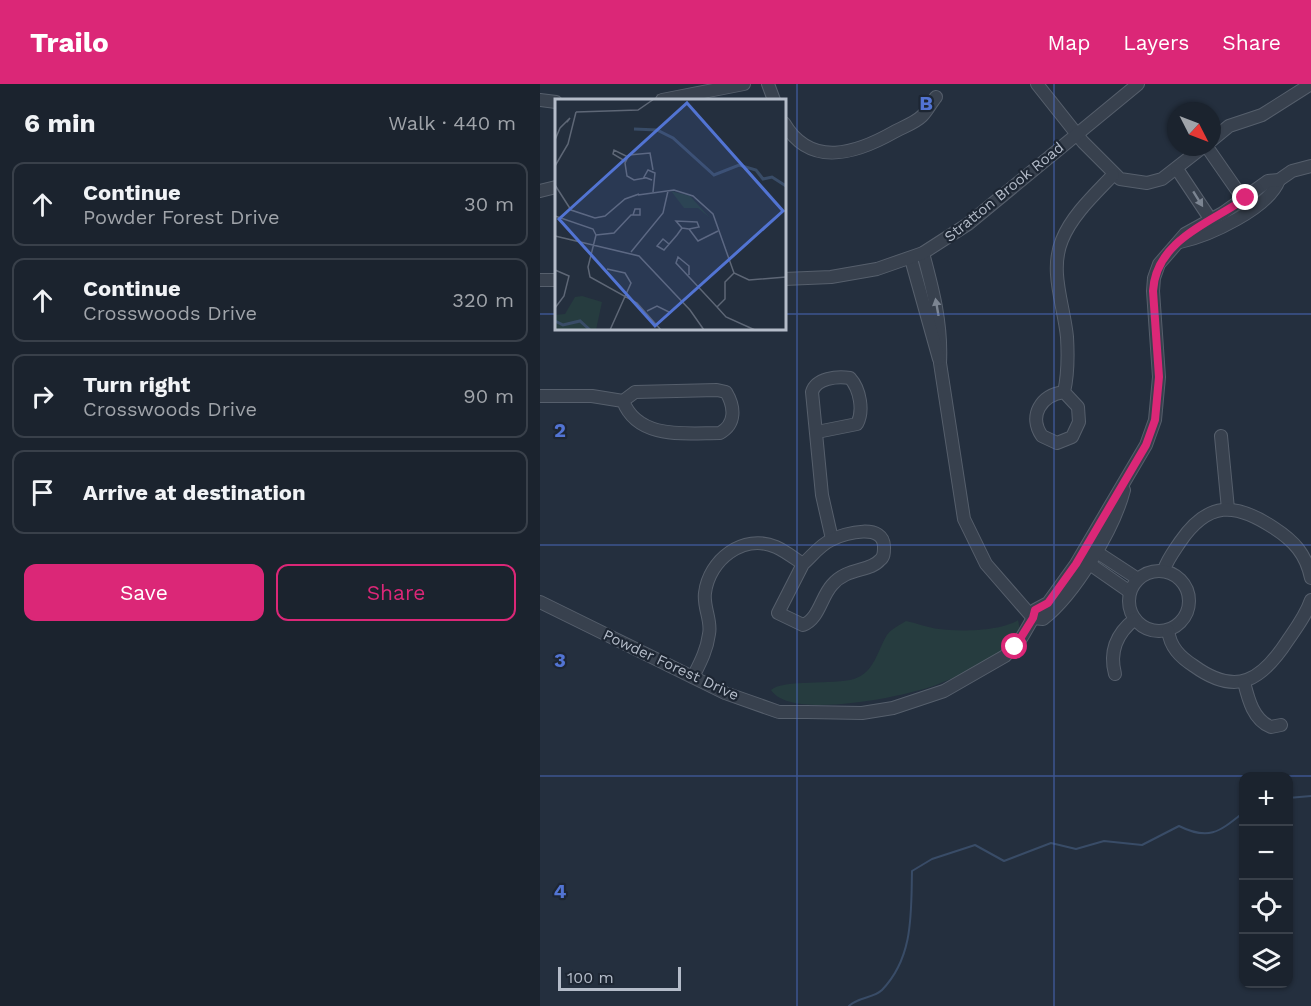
<!DOCTYPE html>
<meta charset="utf-8">
<style>
:root{--surface:#1b232e;--page:#242b36;--text:#f1f3f6;--muted:#a0a4aa;--line:#39404a;--accent:#db2777}
body{margin:0;font-family:"Work Sans",sans-serif;background:var(--page);color:var(--text)}
.controls{position:absolute;right:18px;bottom:18px;display:grid;overflow:hidden;border-radius:12px;box-shadow:0 2px 4px #0004}
.controls button{width:54px;height:54px;display:grid;place-items:center;padding:0;border:0;border-bottom:2px solid var(--line);background:var(--surface);color:var(--text);font:30px sans-serif}
.compass{position:absolute;left:627px;top:18px;width:54px;height:54px;border-radius:50%;background:var(--surface);box-shadow:0 2px 4px #0004;rotate:132deg}
.scale{position:absolute;left:18px;bottom:15px;width:123px;box-sizing:border-box;padding-left:6px;border:3px solid #b4bcc9;border-top:0;font-size:16px;line-height:21px;white-space:nowrap;color:#b4bcc9;-webkit-text-stroke:4px #1d2633;paint-order:stroke}
.stop{position:absolute;width:18px;height:18px;margin:-14px;border:4px solid #db2777;border-radius:50%;background:#fff}
.stop.end{background:#db2777;border-color:#fff;box-shadow:0 2px 6px #0008}
.list{margin:0;padding:0;list-style:none}
h2{display:flex;justify-content:space-between;align-items:center;height:78px;margin:0;padding:0 24px;font-size:26px}
h2 small{font-size:20px;font-weight:400;color:var(--muted)}
.list li{display:grid;grid-template-columns:39px 1fr auto;gap:18px;align-items:center;box-sizing:border-box;height:84px;margin:0 12px 12px;padding:0 12px;border:2px solid var(--line);border-radius:12px}
.list b{display:block;font-size:22px;white-space:nowrap}
.list p{margin:0;font-size:20px;white-space:nowrap;color:var(--muted)}
.list em{font-size:20px;font-style:normal;color:var(--muted)}
.actions{display:flex;gap:12px;padding:18px 24px}
.actions a{flex:1;padding:14px 0;border:2px solid var(--accent);border-radius:12px;text-align:center;font-size:21px;color:var(--accent)}
.actions .main{background:var(--accent);color:#fff}
.icon{flex:none;width:33px;height:33px;fill:none;stroke:currentColor;stroke-width:2;stroke-linecap:round;stroke-linejoin:round}
.map{position:relative;flex:none;width:771px;height:922px;overflow:hidden}
header{display:flex;align-items:center;gap:36px;box-sizing:border-box;height:84px;padding:0 30px;background:var(--accent);color:#fff}
header strong{font-size:28px}
nav{display:flex;gap:33px;margin-inline-start:auto;font-size:21px}
main{display:flex}
aside{flex:1;background:var(--surface)}
.map>svg:first-child{display:block}
.green{fill:#263c3f}
.lines{fill:none;stroke-linecap:round;stroke-linejoin:round}
.stream{stroke:#394c67;stroke-width:2}
.minor-casing{stroke:#565f6c;stroke-width:14}
.minor{stroke:#38414e;stroke-width:12}
.oneway{fill:#7c8592}
.route{stroke:#db2777;stroke-width:8}
.grid{fill:none;stroke:#5274d3;stroke-width:1.5;stroke-opacity:0.55}
.labels{text-anchor:middle;dominant-baseline:central;stroke-width:4.5;stroke-linejoin:round;paint-order:stroke}
.street-label{font-size:15px;fill:#b4bcc9;stroke:#1d2633}
.inset-river{fill:none;stroke:#394c67;stroke-width:3}
.inset-road{fill:none;stroke:#5e6776;stroke-width:1.5}
.view{fill:#5274d3;fill-opacity:0.15;stroke:#5274d3;stroke-width:3}
.inset-edge{fill:none;stroke:#b4bcc9;stroke-width:3}
.grid-label{font-size:20px;text-anchor:middle;font-weight:bold;fill:#5274d3;stroke:#1d2633;stroke-width:4.5;stroke-linejoin:round;paint-order:stroke}
</style>
<header>
<strong>Trailo</strong>
<nav><a>Map</a><a>Layers</a><a>Share</a></nav>
</header>
<main>
<aside>
<h2>6 min<small>Walk · 440 m</small></h2>
<ul class="list">
<li><svg class="icon" aria-label="ahead" viewBox="0 0 24 24"><path d="M12 20V5M6 11l6-6 6 6"/></svg><div><b>Continue</b><p>Powder Forest Drive</p></div><em>30 m</em></li>
<li><svg class="icon" aria-label="ahead" viewBox="0 0 24 24"><path d="M12 20V5M6 11l6-6 6 6"/></svg><div><b>Continue</b><p>Crosswoods Drive</p></div><em>320 m</em></li>
<li><svg class="icon" aria-label="right" viewBox="0 0 24 24"><path d="M7 20v-9h11M14 6l5 5-5 5"/></svg><div><b>Turn right</b><p>Crosswoods Drive</p></div><em>90 m</em></li>
<li><svg class="icon" aria-label="arrive" viewBox="0 0 24 24"><path d="M6 21V4h12l-3 4 3 4H6"/></svg><div><b>Arrive at destination</b></div></li>
</ul>
<div class="actions"><a class="main">Save</a><a>Share</a></div>
</aside>
<div class="map">
<svg width="771" height="922" viewBox="0 0 771 922">
<rect width="100%" height="100%" fill="#242f3e"/>
<path class="green" d="M478,536L480,546C462,574 426,589 396,601C367,612 250,637 231,606C243,595 294,601 314,595C335,588 337,567 347,551C351,545 360,541 366,537C377,539 388,544 399,545C419,548 462,547 478,536Z"/>
<g class="lines">
<g class="stream">
<polyline points="748,714 771,712"/>
<path d="M309,922C318,913 334,914 342,906C374,873 371,828 372,787L392,775L435,761L464,777L511,759L536,765L564,757L602,761L639,742C669,757 679,748 704,728"/>
</g>
<g class="minor-casing">
<g id="minor">
<polyline points="228,0 234,16"/>
<polyline points="497,0 543,58 580,95 607,99 622,95 663,63"/>
<polyline points="0,16 16,18"/>
<polyline points="122,16 204,0"/>
<path d="M244,39C271,85 317,69 354,48C363,43 375,39 382,32C387,27 391,19 396,13"/>
<polyline points="672,56 689,42 722,31 771,0"/>
<polyline points="667,63 708,122"/>
<polyline points="637,85 675,142"/>
<polyline points="0,107 16,103"/>
<path d="M640,158C669,152 729,124 739,96"/>
<path d="M383,169C393,206 402,240 400,279L424,435L446,480L493,534"/>
<polyline points="371,175 399,275"/>
<polyline points="244,195 291,193 337,185 383,169 428,140 598,0"/>
<polyline points="0,196 16,196"/>
<path d="M524,308L538,323L539,338L532,353L517,359L502,352C488,332 501,311 524,308C528,291 528,270 527,253C524,221 509,187 522,156C532,131 555,110 573,91"/>
<path d="M0,312H52L83,317L95,308L177,306L186,308C195,323 196,340 180,349C146,349 98,356 83,317"/>
<path d="M277,348L317,340C324,327 320,305 310,294C297,292 276,294 272,308L282,411L292,455"/>
<polyline points="681,352 688,425"/>
<polyline points="549,463 598,495"/>
<polyline points="544,476 590,508"/>
<path d="M624,486C627,476 634,467 640,458C668,417 695,418 734,444C754,457 766,470 771,494"/>
<circle cx="619" cy="517" r="30"/>
<polyline points="0,518 185,609 239,628 267,628 322,629 353,624 404,607 465,572 482,553 493,534 495,526 508,519 536,480 606,361 615,336 619,293 613,207 614,194 619,180 645,150 683,129 728,97 739,96 752,87 771,82"/>
<path d="M493,534L503,535C535,510 574,445 584,406"/>
<path d="M628,546C630,563 640,573 654,582C697,613 722,596 748,556C757,543 766,531 771,516"/>
<path d="M575,590C569,567 577,549 595,535"/>
<path d="M153,593C160,579 167,566 169,550C172,537 163,523 165,509C169,476 203,449 236,463C245,467 254,474 263,480L238,529L263,541C279,535 281,513 292,501C307,483 330,488 340,476C344,473 344,469 344,464C345,438 305,449 291,456C280,461 272,472 263,480"/>
<path d="M704,598C708,614 713,636 731,643L741,641"/>
</g>
</g>
<use href="#minor" class="minor"/>
</g>
<defs><path id="oneway-solid" d="M-6-.8H1V-3.2L6.5 0L1 3.2V.8H-6Z" transform="scale(1.5)"/></defs>
<g class="oneway">
<use href="#oneway-solid" transform="translate(658 115) rotate(58)"/>
<use href="#oneway-solid" transform="translate(397 223) rotate(-100)"/>
</g>
<g class="lines">
<path class="route" d="M475,563L493,534L495,526L508,519L536,480L606,361L615,336L619,293L613,207C616,156 670,139 706,114"/>
</g>
<path class="grid" d="M257,0V922M514,0V922M0,230H16M244,230H771M0,461H771M0,692H771"/>
<g class="labels">
<g class="street-label">
<text transform="translate(464 108) rotate(-39)">Stratton Brook Road</text>
<text transform="translate(131 581) rotate(25)">Powder Forest Drive</text>
</g>
</g>
<g transform="translate(15 15)">
<rect width="231" height="231" fill="#242f3e"/>
<path d="M116,92L135,97L155,119L143,109H129ZM27,197L47,203L41,231H0V216L10,215L20,198Z" fill="#263c3f"/>
<path class="inset-river" d="M79,30L102,31L118,39L159,76L184,66L201,71L208,80L217,78L231,87M0,222L8,226L25,222L35,231"/>
<path class="inset-road" d="M21,13L83,11L99,0M0,41L5,29L15,19L12,23M70,62L58,55L59,51L73,58M0,67L13,45L21,13M90,79L79,81L72,77L70,64L74,56L95,54L98,71M97,81L89,78L93,71L100,74L98,93M0,86L16,111L40,119L50,117L70,100L84,95M83,96L119,91L138,97L158,115L179,174L194,181L231,178M0,117L38,130L41,136L33,168L35,178L82,204L106,231M134,130L127,129L121,122L142,123L144,128L134,130L143,142L163,132M41,136L59,134L76,116H85V110H80L78,116M0,137L84,157L135,211L149,231M114,145L108,140L102,147L109,151L122,136L127,129M76,153L108,114L113,92M52,170L70,174L76,184L55,231M0,171L14,177L9,197L0,209M134,176V167L123,158L121,164L162,208L170,200V183L179,174M162,208L171,218L200,231M92,212L102,207L116,214"/>
<path class="view" d="M132,4L228,112L100,227L4,120Z"/>
<rect width="231" height="231" class="inset-edge"/>
</g>
<g class="grid-label">
<text x="386" y="26">B</text>
<text x="20" y="353">2</text>
<text x="20" y="583">3</text>
<text x="20" y="814">4</text>
</g>
</svg>
<div class="controls">
<button>+</button>
<button>−</button>
<button><svg class="icon" aria-label="locate" viewBox="0 0 24 24"><circle cx="12" cy="12" r="6"/><path d="M12 2v4M12 18v4M2 12h4M18 12h4"/></svg></button>
<button><svg class="icon" aria-label="layers" viewBox="0 0 24 24"><path d="M12 4l9 5-9 5-9-5zM3 14l9 5 9-5"/></svg></button>
</div>
<svg class="compass" viewBox="-18 -18 36 36"><path d="M0-13l5 13h-10z" fill="#e53935"/><path d="M0 13l5-13h-10z" fill="#a0a4aa"/></svg>
<div class="scale">100 m</div>
<div class="stop" style="left:475px;top:563px"></div>
<div class="stop end" style="left:706px;top:114px"></div>
</div>
</main>
